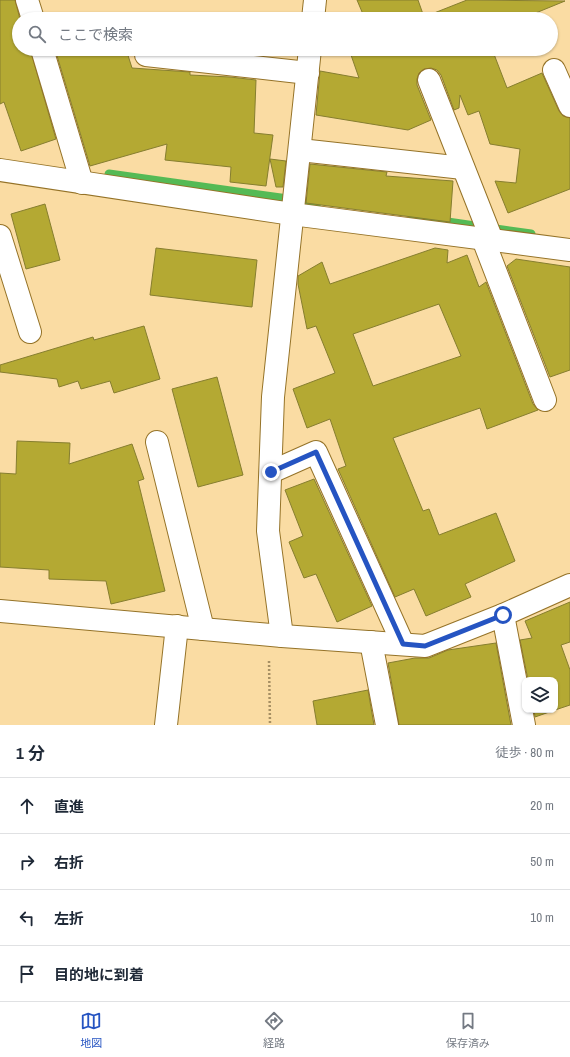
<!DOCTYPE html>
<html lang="ja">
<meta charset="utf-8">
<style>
:root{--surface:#fff;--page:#f2f2f3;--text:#1f2937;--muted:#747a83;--line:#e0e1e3;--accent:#2554c2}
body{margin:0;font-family:"Archivo Narrow","Noto Sans JP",sans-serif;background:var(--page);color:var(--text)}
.controls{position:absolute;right:12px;bottom:12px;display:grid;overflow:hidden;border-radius:8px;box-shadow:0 1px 3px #0004}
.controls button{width:36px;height:36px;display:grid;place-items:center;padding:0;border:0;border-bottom:1px solid var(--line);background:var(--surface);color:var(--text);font:20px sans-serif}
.stop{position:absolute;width:12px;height:12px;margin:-9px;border:3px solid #2554c2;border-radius:50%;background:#fff}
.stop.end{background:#2554c2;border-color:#fff;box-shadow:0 1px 4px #0008}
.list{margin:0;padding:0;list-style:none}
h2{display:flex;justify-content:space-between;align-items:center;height:52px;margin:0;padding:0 16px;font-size:17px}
h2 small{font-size:13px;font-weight:400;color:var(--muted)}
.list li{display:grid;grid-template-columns:26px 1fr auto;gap:12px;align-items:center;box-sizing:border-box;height:56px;padding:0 16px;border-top:1px solid var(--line)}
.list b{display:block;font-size:15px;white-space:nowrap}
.list em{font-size:13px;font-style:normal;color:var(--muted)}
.icon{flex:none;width:22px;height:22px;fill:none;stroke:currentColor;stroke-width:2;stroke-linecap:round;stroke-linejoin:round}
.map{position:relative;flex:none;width:570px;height:725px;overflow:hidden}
.search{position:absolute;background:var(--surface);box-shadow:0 1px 3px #0004;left:12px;right:12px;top:12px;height:44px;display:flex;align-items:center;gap:10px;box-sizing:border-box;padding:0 14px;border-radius:22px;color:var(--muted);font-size:15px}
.sheet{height:276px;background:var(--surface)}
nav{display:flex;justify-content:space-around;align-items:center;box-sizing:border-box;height:56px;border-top:1px solid var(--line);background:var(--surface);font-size:11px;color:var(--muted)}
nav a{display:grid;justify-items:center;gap:2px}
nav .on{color:var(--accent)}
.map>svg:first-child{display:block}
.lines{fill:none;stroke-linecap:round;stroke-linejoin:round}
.stream{stroke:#55ba55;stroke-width:9}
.building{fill:#b4a933;stroke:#867e2f;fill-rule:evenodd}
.minor-casing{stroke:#957328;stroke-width:24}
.path{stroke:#a68f63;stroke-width:2.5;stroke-dasharray:2 2;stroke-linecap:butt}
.minor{stroke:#fff;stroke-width:22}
.route{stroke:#2554c2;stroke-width:5}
</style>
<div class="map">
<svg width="570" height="725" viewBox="0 0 570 725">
<rect width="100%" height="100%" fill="#fadca3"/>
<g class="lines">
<g class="stream">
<polyline points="109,174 317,203"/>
<polyline points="413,217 531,234"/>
</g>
</g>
<g class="building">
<polygon points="0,0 15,0 20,19 19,49 30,49 56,139 21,151 4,102 0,104"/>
<polygon points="357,0 418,0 424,17 467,0 565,1 521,19 365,19"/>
<polygon points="55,49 126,49 132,68 190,72 190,75 230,77 256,80 254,133 273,135 266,186 230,182 231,167 165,160 167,144 90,166"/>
<polygon points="352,49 492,49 507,88 542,73 559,111 563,116 570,118 570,189 508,213 495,181 516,183 520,149 490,144 479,111 468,115 460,95 459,108 454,110 441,75 437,70 431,68 424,69 419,73 417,79 417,85 431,120 408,130 316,115 320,71 359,78 351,55"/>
<polygon points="270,159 286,161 283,187 276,187"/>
<polygon points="310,164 387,172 386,176 453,181 450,222 306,203"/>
<polygon points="45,204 60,260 26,269 11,214"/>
<polygon points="156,248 257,260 252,307 150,295"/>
<path d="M435,248L448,250L447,263L467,255L479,287L486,282L533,404L538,410L487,429L480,408L393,438L423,511L429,509L439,535L496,513L515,561L465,584L471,597L426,616L414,589L395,597L338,469L346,466L330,419L307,428L293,389L335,373L316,326L307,329L298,284V276L322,262L330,284ZM439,304L461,356L373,386L353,334Z"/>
<polygon points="516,259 570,267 570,370 550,377 507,266"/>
<polygon points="144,326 160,379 114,393 110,381 81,389 78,381 59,387 57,379 0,372 0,365 93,337 94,340"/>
<polygon points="217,377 243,475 198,487 172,389"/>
<polygon points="17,441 70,443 69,464 132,444 144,479 138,481 165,591 111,604 106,581 49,579 49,570 0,567 0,473 16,474"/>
<polygon points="314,479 372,606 337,622 316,574 304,578 289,542 303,536 285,490"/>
<polygon points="570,602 570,642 561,645 570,670 570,705 555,710 555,680 528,680 520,640 532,638 525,621"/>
<polygon points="496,643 511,725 399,725 388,663 415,658 429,658 448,650"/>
<polygon points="368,690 374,725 317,725 313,701"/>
<polygon points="534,710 555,710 535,717"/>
</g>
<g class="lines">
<g class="minor-casing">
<g id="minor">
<polyline points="27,0 33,19"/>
<polyline points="313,19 315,0"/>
<polyline points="42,49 82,183"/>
<polyline points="146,55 308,73"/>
<polyline points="554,70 570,106"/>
<polyline points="429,80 492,240"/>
<polyline points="300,150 463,168"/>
<polyline points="0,170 292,214 570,250"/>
<polyline points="0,236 30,332"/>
<polyline points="483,239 545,400"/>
<polyline points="157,442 203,629"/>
<polyline points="271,472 316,452 403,644"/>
<polyline points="0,611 282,636 425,646 503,615 570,585"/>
<polyline points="503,615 524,725"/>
<polyline points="282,636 268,531 273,397 310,49"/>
<polyline points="371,642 387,725"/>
<polyline points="166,725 177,626"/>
</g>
</g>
<polyline class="path" points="269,661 270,725"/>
<use href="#minor" class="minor"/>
</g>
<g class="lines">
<polyline class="route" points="271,472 316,452 403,644 425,646 503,615"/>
</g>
</svg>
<div class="controls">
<button><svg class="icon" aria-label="layers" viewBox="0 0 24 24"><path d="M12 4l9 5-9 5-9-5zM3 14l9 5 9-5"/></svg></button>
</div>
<div class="stop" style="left:503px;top:615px"></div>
<div class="stop end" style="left:271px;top:472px"></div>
<div class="search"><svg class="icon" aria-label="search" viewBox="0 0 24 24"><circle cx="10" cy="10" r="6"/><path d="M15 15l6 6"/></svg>ここで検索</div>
</div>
<section class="sheet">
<h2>1 分<small>徒歩 · 80 m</small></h2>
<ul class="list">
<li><svg class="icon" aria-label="ahead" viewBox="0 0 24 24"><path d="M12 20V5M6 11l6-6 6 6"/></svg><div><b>直進</b></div><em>20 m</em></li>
<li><svg class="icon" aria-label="right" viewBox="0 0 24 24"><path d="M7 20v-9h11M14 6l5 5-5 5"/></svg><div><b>右折</b></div><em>50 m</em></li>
<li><svg class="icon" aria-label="left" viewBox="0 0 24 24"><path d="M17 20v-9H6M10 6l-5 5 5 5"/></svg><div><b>左折</b></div><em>10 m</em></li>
<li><svg class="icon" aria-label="arrive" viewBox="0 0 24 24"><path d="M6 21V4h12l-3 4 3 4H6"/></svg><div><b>目的地に到着</b></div></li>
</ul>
</section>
<nav>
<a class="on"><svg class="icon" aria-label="map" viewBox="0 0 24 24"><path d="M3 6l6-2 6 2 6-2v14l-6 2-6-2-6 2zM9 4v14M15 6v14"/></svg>地図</a>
<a><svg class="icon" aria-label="directions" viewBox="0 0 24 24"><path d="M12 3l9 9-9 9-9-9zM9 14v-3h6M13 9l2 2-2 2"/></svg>経路</a>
<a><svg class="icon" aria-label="saved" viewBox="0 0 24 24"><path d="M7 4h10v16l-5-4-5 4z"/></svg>保存済み</a>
</nav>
